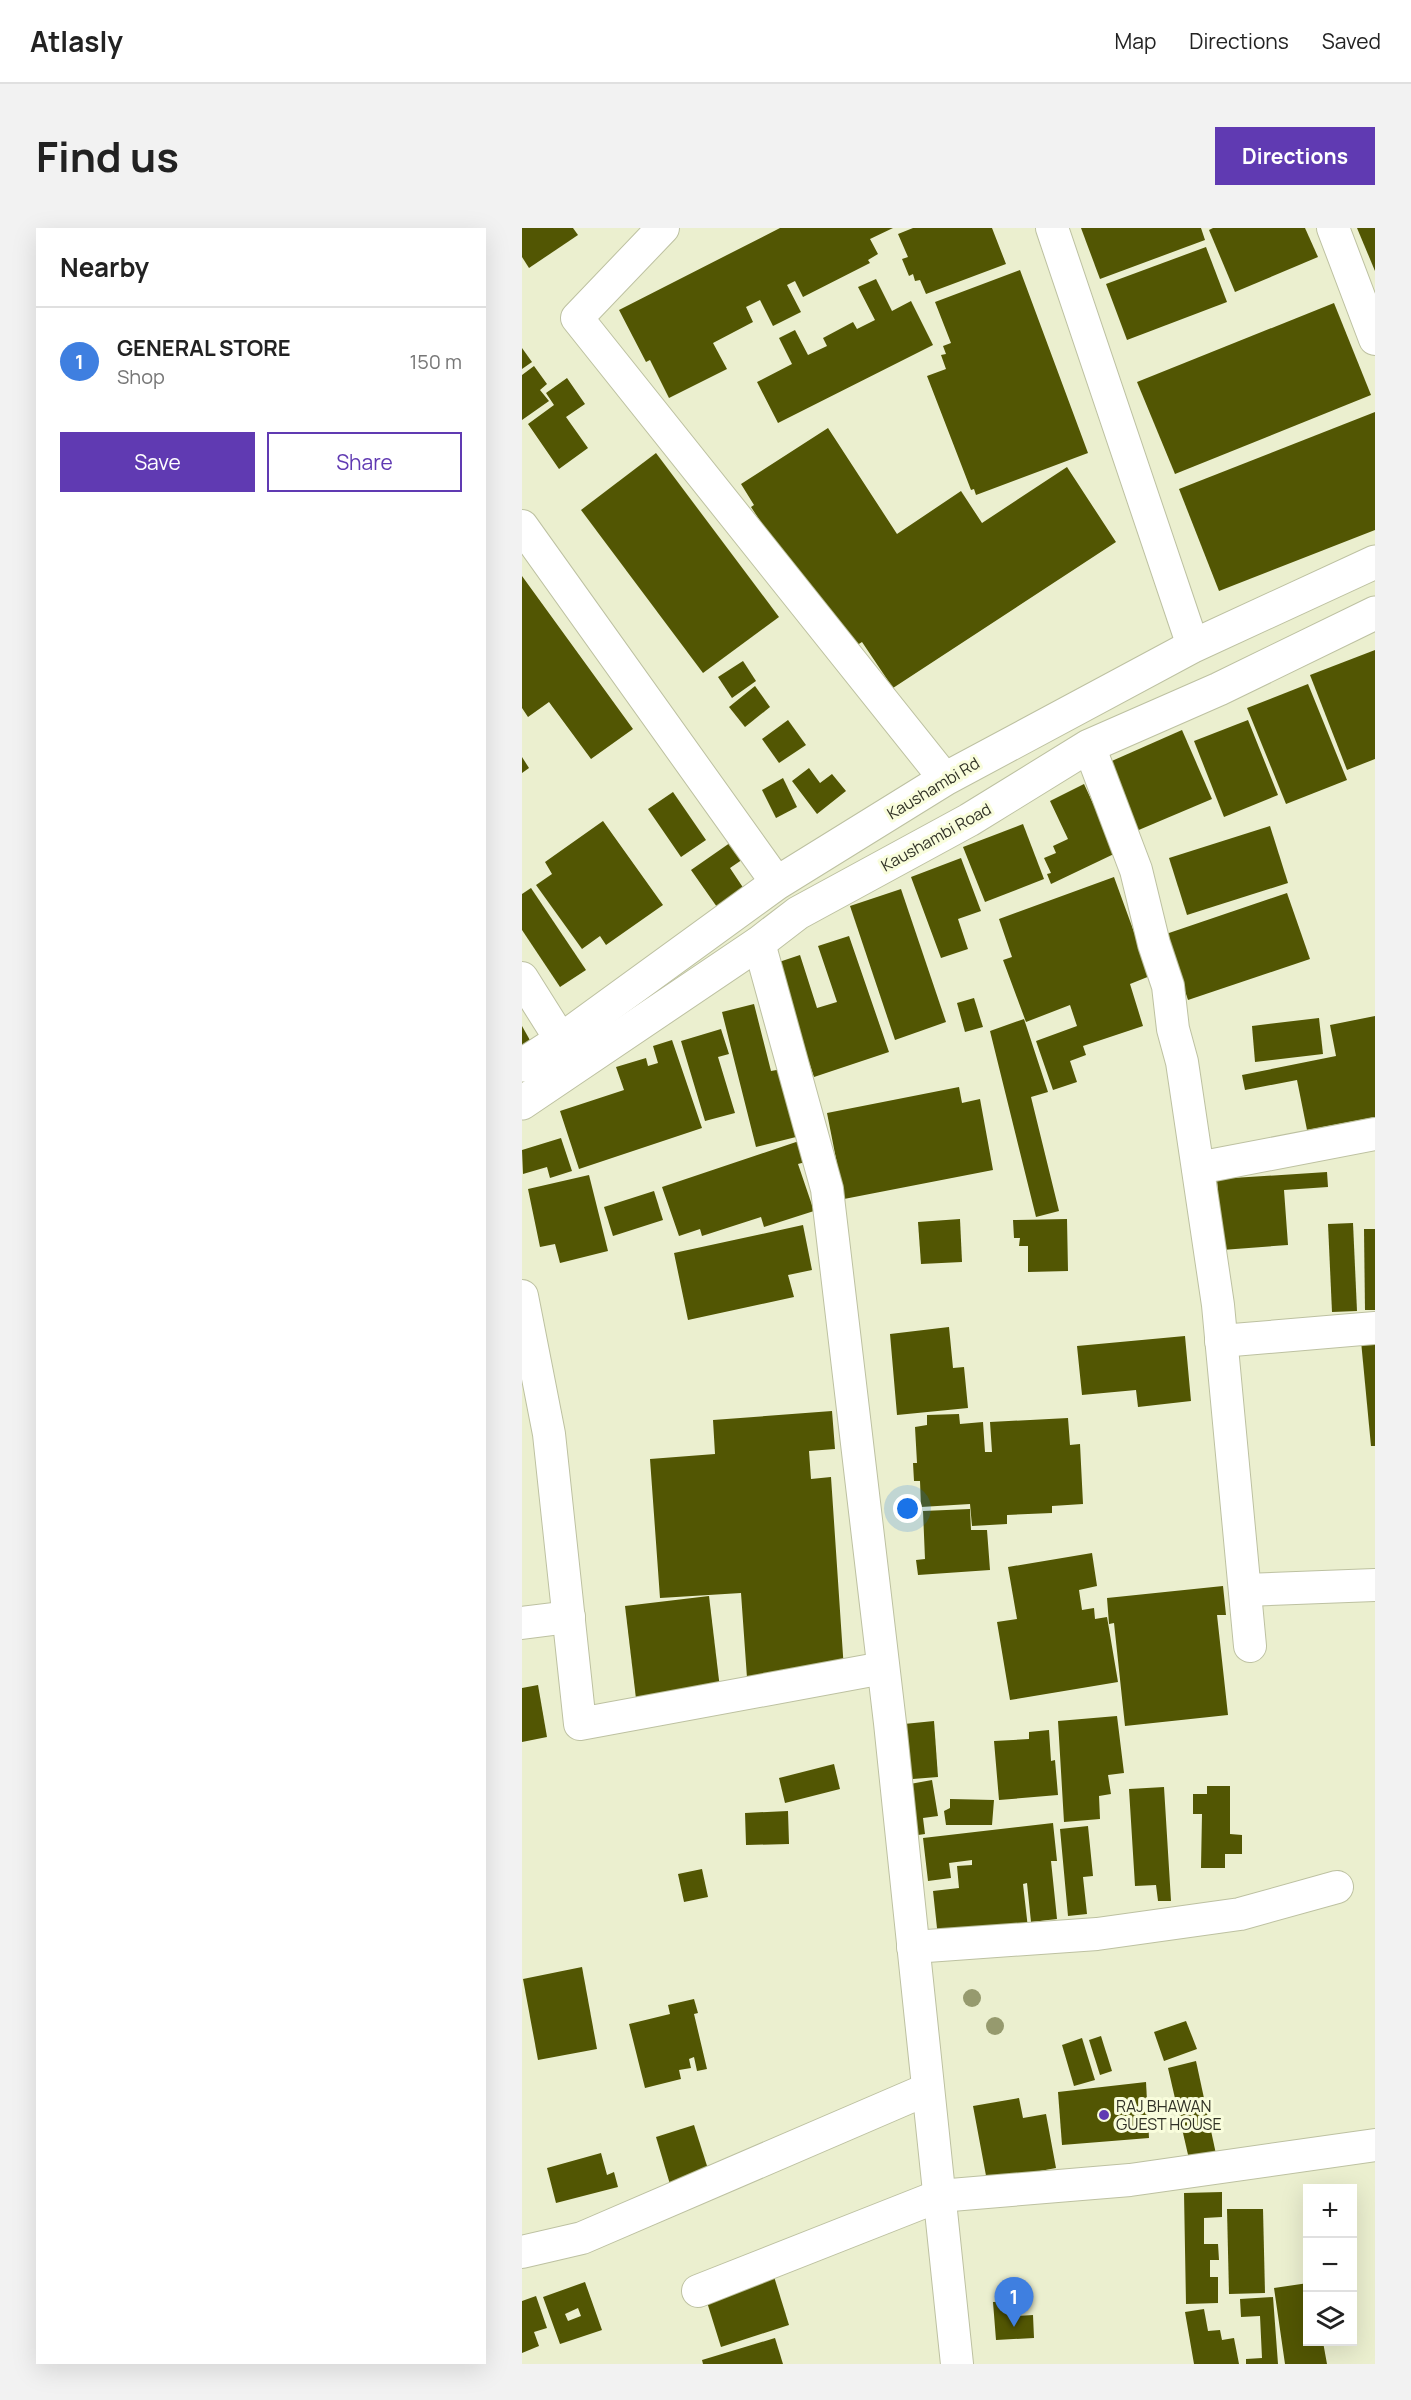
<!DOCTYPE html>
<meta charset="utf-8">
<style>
:root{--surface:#fff;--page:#f2f2f2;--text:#222;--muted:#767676;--line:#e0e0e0;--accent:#603ab2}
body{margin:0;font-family:Manrope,sans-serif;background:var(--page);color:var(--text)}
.controls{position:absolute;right:18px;bottom:18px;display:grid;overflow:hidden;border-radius:0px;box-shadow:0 6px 24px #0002}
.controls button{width:54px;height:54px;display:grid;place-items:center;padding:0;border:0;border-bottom:2px solid var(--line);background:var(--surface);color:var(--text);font:30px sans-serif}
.you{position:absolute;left:386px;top:1281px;width:21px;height:21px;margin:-15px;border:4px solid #fff;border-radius:50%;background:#1a73e8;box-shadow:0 0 0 9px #1a73e833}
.badge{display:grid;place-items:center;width:39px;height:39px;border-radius:50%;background:var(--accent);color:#fff;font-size:20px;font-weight:700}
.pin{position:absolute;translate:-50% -50px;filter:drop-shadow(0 2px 3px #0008)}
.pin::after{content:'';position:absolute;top:32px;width:21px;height:18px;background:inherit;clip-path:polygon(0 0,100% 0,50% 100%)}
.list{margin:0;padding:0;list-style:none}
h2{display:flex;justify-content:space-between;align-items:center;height:78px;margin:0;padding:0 24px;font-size:26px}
h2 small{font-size:20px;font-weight:400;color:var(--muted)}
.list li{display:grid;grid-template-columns:39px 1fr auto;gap:18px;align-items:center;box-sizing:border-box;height:108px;padding:0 24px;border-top:2px solid var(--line)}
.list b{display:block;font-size:22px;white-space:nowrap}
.list p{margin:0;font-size:20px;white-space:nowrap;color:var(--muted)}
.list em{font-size:20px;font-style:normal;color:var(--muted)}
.actions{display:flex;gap:12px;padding:18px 24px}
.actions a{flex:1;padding:14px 0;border:2px solid var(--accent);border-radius:0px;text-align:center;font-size:21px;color:var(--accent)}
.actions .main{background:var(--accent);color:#fff}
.icon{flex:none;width:33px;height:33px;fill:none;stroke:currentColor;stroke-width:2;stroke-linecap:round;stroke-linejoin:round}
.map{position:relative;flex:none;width:853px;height:2136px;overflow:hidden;border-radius:0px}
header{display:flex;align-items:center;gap:36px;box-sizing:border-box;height:84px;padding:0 30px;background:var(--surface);border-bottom:2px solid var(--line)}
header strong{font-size:28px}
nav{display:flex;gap:33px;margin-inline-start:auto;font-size:21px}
.intro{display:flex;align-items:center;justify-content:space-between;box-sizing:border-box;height:144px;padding:0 36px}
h1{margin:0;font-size:42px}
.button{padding:15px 27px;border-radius:0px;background:var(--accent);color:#fff;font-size:21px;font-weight:700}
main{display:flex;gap:36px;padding:0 36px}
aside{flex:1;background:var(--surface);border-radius:0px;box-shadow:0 6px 24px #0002}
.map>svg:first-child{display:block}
.building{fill:#525603;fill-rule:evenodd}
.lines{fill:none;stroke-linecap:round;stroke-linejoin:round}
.street-casing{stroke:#bdc1a1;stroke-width:34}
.secondary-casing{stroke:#bdc1a1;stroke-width:35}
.street{stroke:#fff;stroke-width:32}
.secondary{stroke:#fff;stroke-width:33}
.tree{fill:#969a6e}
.poi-dot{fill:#603ab2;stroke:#f9fddc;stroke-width:2}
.labels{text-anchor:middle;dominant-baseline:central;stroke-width:6;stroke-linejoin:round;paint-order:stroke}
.street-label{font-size:16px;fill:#313226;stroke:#f9fddc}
.poi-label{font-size:16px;fill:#313226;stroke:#f9fddc;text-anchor:start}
</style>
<header>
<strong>Atlasly</strong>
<nav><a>Map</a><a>Directions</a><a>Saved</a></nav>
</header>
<div class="intro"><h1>Find us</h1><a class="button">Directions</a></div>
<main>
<aside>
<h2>Nearby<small></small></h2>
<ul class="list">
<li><span class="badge" style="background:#3f7fe0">1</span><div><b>GENERAL STORE</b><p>Shop</p></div><em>150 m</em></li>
</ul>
<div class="actions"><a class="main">Save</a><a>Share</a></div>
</aside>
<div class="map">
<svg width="853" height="2136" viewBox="0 0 853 2136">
<rect width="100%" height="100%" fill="#ebefcf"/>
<g class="building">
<polygon points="0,0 51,0 56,7 7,40 0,29"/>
<polygon points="258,0 371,0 348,11 356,26 346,32 348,35 281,69 273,53 265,57 279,84 251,98 238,72 224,79 231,94 191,115 205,141 147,170 128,132 124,134 97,82"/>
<polygon points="391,0 470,0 484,36 404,66 398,52 393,53 391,46 387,48 380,31 386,29 376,6"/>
<polygon points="559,0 679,0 683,12 578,51"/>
<polygon points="691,0 783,0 796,29 713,64 687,2"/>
<polygon points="835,0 853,0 853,43"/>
<polygon points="684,19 705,74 605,112 584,56"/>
<polygon points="498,42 566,225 454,267 452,261 449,262 405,148 424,141 419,127 424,126 421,118 429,115 413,74"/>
<polygon points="354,51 370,83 389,73 411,117 256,195 235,154 270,136 257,110 273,102 286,127 305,118 301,110 331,94 335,101 353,92 336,59"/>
<polygon points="812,75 849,167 653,246 615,154"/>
<polygon points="0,120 10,134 0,141"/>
<polygon points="12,138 25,156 18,162 27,173 0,192 0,147"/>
<polygon points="45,150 63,176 44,189 66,220 37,241 6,196 32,177 24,165"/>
<polygon points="853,184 853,302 697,363 657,261"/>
<polygon points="306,200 375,306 439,263 460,295 545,239 594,314 371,460 340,414 324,424 229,279 232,277 219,256"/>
<polygon points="134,225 257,389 181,445 59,282"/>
<polygon points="0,348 111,501 69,531 27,474 6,489 0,480"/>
<polygon points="853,422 853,531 825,542 788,447"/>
<polygon points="221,433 234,453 210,470 196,449"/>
<polygon points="786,456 825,552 764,576 725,480"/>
<polygon points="233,458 248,479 223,499 207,479"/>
<polygon points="266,492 284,517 257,535 240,511"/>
<polygon points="726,492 756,567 702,589 672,513"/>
<polygon points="660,502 690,571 612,604 583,536"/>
<polygon points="0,529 7,540 0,545"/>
<polygon points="287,540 298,555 310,546 324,563 295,586 270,553"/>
<polygon points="261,550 275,579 254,590 240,562"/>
<polygon points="562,556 594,625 529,656 525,646 529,645 522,630 534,625 531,618 546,611 528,573"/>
<polygon points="151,564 184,612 159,629 126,581"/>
<polygon points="81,593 141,677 84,717 78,708 60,721 14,657 30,646 23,634"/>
<polygon points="501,596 522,651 463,674 441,619"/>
<polygon points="748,598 766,655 665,687 647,630"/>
<polygon points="215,610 227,627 208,640 222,661 195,679 169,642"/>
<polygon points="439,630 459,683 436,691 446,721 419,730 389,649"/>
<polygon points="592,649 628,748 608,756 621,798 561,818 564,827 548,833 555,854 531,862 514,813 555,798 548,777 504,794 481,732 490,729 477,691"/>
<polygon points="9,660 64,742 38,759 0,702 0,666"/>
<polygon points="379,661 424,794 373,812 328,678"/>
<polygon points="765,665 788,731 666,772 644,706"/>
<polygon points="327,708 367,824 292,849 254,735 278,727 295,780 315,774 296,718"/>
<polygon points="452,770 461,799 443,804 435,775"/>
<polygon points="232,776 249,843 260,841 278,908 234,919 200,784"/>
<polygon points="853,788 853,889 785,902 775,852 723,862 720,847 814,828 808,797"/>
<polygon points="797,790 801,826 733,834 730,798"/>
<polygon points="502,791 526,864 509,869 537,983 514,989 468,803"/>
<polygon points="0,798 14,823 0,830"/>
<polygon points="199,801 207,826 196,829 213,885 183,893 159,813"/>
<polygon points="150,812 180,900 57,941 38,883 102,862 94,839 124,830 126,838 136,835 131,818"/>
<polygon points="437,859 440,875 458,871 471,942 322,971 305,885"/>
<polygon points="39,910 50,943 28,950 25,939 1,946 0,922"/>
<polygon points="280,912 287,933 276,936 292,983 242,999 239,989 180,1008 178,1001 157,1008 140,959"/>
<polygon points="805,944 806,959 762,962 766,1017 700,1022 695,951"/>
<polygon points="67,947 86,1023 38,1035 33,1016 18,1019 6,961"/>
<polygon points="132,963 141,992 91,1008 82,979"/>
<polygon points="438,991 440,1034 399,1036 396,994"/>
<polygon points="545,991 546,1043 506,1044 506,1018 497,1018 498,1010 492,1010 491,992"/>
<polygon points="831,995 835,1083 810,1084 806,996"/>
<polygon points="281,997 290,1042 266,1047 272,1069 166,1092 152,1025"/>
<polygon points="842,1001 853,1001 853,1082 843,1082"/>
<polygon points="427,1099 431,1140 442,1139 446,1180 375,1187 368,1106"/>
<polygon points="663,1108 669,1173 616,1179 614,1162 560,1167 555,1118"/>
<polygon points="853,1112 853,1218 849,1218 839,1113"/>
<polygon points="310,1183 313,1221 287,1223 289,1251 309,1249 323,1457 226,1464 219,1365 138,1370 128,1231 193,1226 191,1192"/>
<polygon points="437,1186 438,1196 461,1194 463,1224 470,1224 468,1194 546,1190 548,1217 558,1216 561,1276 530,1278 530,1285 485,1287 485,1296 450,1298 448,1276 399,1279 398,1253 392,1253 391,1235 395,1235 393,1199 405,1197 405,1187"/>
<polygon points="448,1281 449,1302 465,1302 468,1342 396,1347 394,1332 403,1331 401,1283"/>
<polygon points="570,1325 575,1358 557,1362 560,1382 572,1380 573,1391 585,1389 596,1454 488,1472 475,1394 495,1391 486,1339"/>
<polygon points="701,1358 704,1387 695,1387 706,1487 603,1498 592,1395 587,1396 585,1370"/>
<polygon points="187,1368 199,1469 115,1479 103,1378"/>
<polygon points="16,1457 25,1509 0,1514 0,1460"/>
<polygon points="595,1488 602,1545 586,1547 589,1566 577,1568 578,1591 542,1594 536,1493"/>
<polygon points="412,1493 416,1549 378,1552 382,1496"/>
<polygon points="527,1502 529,1533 533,1532 536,1567 477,1572 472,1513 507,1511 507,1504"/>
<polygon points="312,1536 318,1561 263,1575 257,1550"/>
<polygon points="410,1552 416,1588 401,1590 403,1606 396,1607 388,1556"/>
<polygon points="685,1558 708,1558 708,1606 720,1607 720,1626 703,1626 703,1640 679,1640 680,1586 671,1586 671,1566 685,1566"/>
<polygon points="642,1559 649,1673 636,1673 634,1657 613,1658 607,1561"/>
<polygon points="428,1571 472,1572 470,1597 424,1597 422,1583 428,1580"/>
<polygon points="266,1583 267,1616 224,1617 223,1585"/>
<polygon points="531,1595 535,1633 529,1633 535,1691 509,1694 505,1655 501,1656 508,1718 418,1728 411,1663 437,1660 435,1638 450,1637 450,1632 427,1635 429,1650 406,1653 401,1610"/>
<polygon points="566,1598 571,1648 561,1649 565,1686 546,1688 538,1601"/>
<polygon points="180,1641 186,1669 162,1674 156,1646"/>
<polygon points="60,1739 75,1821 16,1832 1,1751"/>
<polygon points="172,1771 176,1785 172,1786 185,1841 175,1843 172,1829 167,1831 169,1840 157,1842 159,1851 123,1860 107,1796 148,1786 146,1777"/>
<polygon points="664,1793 675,1821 642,1833 632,1804"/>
<polygon points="579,1808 590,1843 578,1847 567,1812"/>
<polygon points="560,1810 573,1852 552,1858 540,1817"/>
<polygon points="674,1833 694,1926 667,1931 646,1840"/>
<polygon points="624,1854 627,1910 540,1917 536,1864"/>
<polygon points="497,1870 501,1890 524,1886 534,1940 465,1953 451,1878"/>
<polygon points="172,1897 186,1941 150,1963 134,1909"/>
<polygon points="79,1925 85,1947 92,1944 96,1959 34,1975 25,1940"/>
<polygon points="700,1964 700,1989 682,1990 682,2016 696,2016 697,2032 688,2032 688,2049 696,2049 696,2075 664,2076 662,1965"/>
<polygon points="705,1981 741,1981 743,2065 707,2066"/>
<polygon points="250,2042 267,2097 199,2119 184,2071"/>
<path d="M63,2054L80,2102L38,2116L21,2069ZM56,2080L59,2088L46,2093L43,2086Z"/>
<polygon points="786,2055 786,2114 801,2114 805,2136 763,2136 752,2060"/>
<polygon points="14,2068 25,2100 12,2104 17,2118 0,2125 0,2073"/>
<polygon points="751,2069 756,2136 724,2136 724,2131 740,2130 738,2088 719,2089 718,2071"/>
<polygon points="494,2073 495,2088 511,2087 512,2110 474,2112 471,2074"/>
<polygon points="682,2081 686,2103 698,2102 700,2112 712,2110 717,2136 672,2136 663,2084"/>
<polygon points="253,2110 261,2136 181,2136 180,2132"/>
</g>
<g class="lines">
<g class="street-casing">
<g id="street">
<polyline points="141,0 55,90 423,551"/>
<polyline points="530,0 671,418"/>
<polyline points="811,0 853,111"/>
<polyline points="0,298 255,655"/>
<polyline points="567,518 614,642 632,716 646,758 651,801 660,834 696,1077 728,1418"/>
<polyline points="237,715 305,961 368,1495 435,2136"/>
<polyline points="0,750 39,812"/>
<polyline points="676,940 853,906"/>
<polyline points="0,1068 27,1206 58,1496 361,1440"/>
<polyline points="699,1113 853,1100"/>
<polyline points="723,1362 853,1357"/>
<polyline points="0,1395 47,1389"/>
<polyline points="391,1719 575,1706 718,1686 815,1659"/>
<polyline points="0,2024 60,2010 406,1861"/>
<polyline points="176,2063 417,1968 608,1952 853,1917"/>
</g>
</g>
<g class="secondary-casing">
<g id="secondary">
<polyline points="0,837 39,812 255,655 423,551 671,418 853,334"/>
<polyline points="0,875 237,715 276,685 447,592 567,518 697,461 853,385"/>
</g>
</g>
<use href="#street" class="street"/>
<use href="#secondary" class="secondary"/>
</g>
<g class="tree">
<circle cx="450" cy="1770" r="9"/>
<circle cx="473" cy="1798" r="9"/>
</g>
<circle class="poi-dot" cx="582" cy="1887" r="6"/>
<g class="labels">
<g class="street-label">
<text transform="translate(411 560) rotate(-31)">Kaushambi Rd</text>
<text transform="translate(414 609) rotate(-29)">Kaushambi Road</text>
</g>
<g class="poi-label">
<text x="594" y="1878">RAJ BHAWAN<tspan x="594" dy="18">GUEST HOUSE</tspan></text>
</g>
</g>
</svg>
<div class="controls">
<button>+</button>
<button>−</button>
<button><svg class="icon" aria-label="layers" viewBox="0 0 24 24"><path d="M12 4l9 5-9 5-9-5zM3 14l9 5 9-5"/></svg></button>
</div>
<div class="you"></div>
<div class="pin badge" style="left:492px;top:2099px;background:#3f7fe0">1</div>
</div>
</main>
